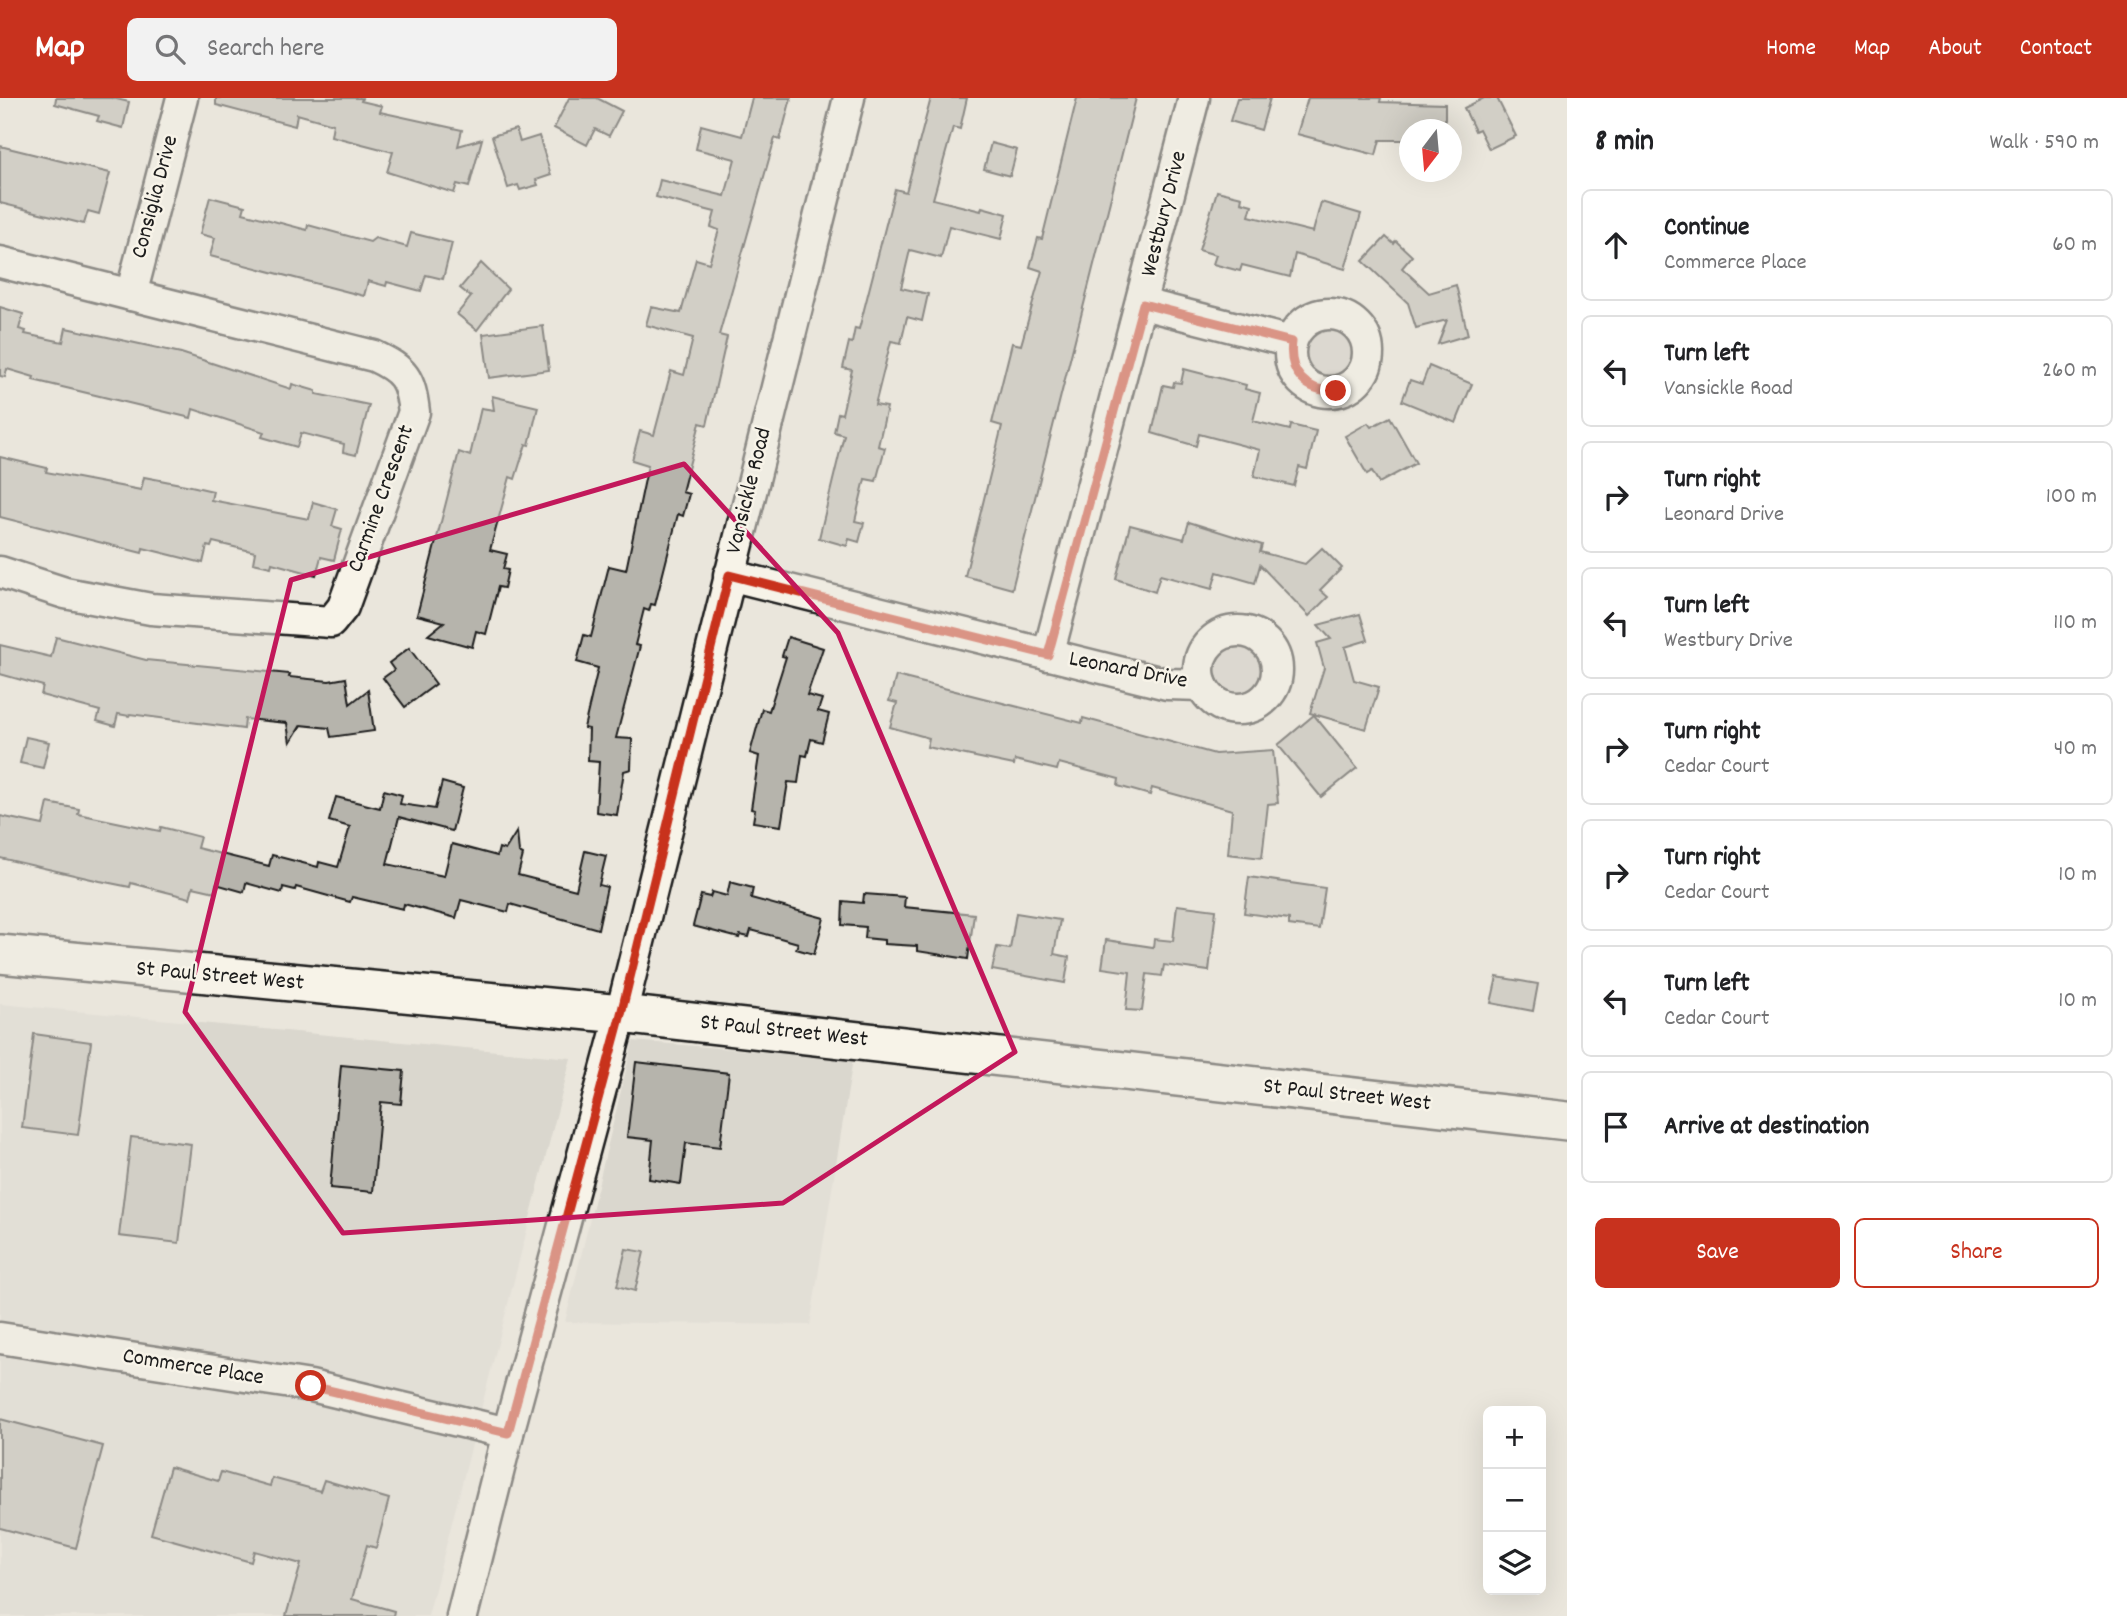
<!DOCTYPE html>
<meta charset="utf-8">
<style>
:root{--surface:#fff;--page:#f2f2f2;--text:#202124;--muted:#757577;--line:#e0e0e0;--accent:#c8321e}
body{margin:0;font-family:Dekko,sans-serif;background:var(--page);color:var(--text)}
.controls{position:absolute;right:21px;bottom:21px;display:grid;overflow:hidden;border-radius:10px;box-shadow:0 7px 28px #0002}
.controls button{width:63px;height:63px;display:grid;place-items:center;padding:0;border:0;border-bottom:2px solid var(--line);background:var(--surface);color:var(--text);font:35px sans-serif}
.compass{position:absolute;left:1399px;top:21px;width:63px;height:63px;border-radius:50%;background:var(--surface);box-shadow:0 7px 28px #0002;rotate:196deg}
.stop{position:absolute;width:21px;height:21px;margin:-16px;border:5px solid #c8321e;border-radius:50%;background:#fff}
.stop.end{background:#c8321e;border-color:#fff;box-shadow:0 2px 7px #0008}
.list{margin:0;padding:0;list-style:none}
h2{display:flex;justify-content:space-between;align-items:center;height:91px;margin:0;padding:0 28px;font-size:30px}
h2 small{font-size:23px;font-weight:400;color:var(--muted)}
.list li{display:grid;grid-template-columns:46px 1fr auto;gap:21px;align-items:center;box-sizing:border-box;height:112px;margin:0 14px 14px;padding:0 14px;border:2px solid var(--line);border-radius:10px}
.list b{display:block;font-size:26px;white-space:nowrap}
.list p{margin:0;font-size:23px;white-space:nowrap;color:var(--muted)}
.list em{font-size:23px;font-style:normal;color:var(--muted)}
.actions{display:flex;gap:14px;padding:21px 28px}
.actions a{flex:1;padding:16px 0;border:2px solid var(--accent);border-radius:10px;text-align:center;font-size:24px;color:var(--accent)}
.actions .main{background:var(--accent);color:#fff}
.icon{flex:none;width:38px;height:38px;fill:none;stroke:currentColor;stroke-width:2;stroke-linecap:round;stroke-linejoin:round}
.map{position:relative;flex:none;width:1567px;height:1518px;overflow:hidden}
header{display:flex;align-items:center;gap:42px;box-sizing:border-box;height:98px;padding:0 35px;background:var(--accent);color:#fff}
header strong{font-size:33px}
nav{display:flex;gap:38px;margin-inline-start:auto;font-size:24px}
.search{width:490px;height:63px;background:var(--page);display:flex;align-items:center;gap:18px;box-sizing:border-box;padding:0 24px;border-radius:10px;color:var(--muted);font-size:26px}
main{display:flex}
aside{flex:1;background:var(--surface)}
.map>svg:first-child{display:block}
.built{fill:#dad7ce}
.green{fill:#ccc8c0;stroke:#74726e;stroke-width:2}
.building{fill:#b6b4ac;stroke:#1c1c1c;stroke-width:2}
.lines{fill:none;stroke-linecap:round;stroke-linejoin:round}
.minor-casing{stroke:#1c1c1c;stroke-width:35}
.major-casing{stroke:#1c1c1c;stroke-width:42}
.minor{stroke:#f7f3e8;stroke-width:30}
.major{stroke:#f7f3e8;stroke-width:37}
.route{stroke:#c8321e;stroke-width:9}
.marked{fill:none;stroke:#c2185b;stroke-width:5;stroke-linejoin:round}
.labels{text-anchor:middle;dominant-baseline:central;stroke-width:5;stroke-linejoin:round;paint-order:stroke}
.street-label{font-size:23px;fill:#1c1c1c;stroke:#f7f3e8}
</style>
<header>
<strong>Map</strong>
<div class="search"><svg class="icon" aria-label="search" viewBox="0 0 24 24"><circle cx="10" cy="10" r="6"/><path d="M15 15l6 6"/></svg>Search here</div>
<nav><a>Home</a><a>Map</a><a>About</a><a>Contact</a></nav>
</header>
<main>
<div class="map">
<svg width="1567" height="1518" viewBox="0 0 1567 1518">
<rect width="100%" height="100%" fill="#eae6dc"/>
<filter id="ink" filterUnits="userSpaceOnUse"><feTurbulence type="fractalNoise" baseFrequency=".0143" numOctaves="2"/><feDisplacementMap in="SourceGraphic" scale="14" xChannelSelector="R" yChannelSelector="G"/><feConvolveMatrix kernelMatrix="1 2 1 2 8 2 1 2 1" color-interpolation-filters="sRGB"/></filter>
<g filter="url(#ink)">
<g class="built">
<polygon points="0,906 571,960 428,1518 0,1518"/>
<polygon points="633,943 853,961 810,1227 565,1224"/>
</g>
<g class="green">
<circle cx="1328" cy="254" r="24"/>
<circle cx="1238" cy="572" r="23"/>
</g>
<g class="building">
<polygon points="56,0 112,0 129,4 123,30 97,23 99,18 55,6"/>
<polygon points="216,0 362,0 361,3 382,8 380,14 462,32 458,48 482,41 469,89 457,86 454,95 387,74 393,54 331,38 333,26 297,16 295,28 216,7"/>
<polygon points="569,0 597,0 622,13 609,38 595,31 587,47 554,30"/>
<polygon points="752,0 791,0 780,42 775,40 719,237 727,239 707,327 700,325 682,394 689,396 683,418 678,416 655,507 651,506 649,513 644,511 635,547 640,548 616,640 632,641 631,671 624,673 617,717 596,714 599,664 588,663 589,631 584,630 598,570 577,564 584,537 591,539 609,468 626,472 648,367 632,362 640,333 654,337 671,273 684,277 693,240 646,227 651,209 681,215 696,161 709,165 719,132 711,129 715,114 656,99 660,82 725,98 735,61 696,51 701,27 742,38"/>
<polygon points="931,0 967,0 960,31 953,29 933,101 981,113 982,109 1007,116 1001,141 949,128 941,160 910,152 901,190 928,196 922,223 907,219 901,245 891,243 875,307 887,309 878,348 885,350 876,383 865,381 855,423 864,425 859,444 849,441 847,448 819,440 844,337 834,334 838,315 842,316 852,272 843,270 849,244 852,245 855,230 859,231 895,91 906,94"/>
<polygon points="1077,0 1136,0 1012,491 965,478 1002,328 992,325 1012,245 1021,247 1042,173 1030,169 1038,140 1042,141"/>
<polygon points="1237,0 1270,0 1261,32 1230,23"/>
<polygon points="1308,0 1381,0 1380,4 1445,6 1445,32 1410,32 1410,42 1380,42 1376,57 1297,36"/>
<polygon points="1484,0 1497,0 1516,38 1489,51 1479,31 1475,33 1464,10"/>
<polygon points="516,31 520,44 539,38 551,77 536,82 538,87 520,92 518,87 508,90 492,38"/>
<polygon points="991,45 1017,52 1010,78 984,71"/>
<polygon points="0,48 110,75 99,116 88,113 84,126 0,105"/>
<polygon points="1217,93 1242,99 1241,104 1252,107 1249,118 1313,134 1321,104 1361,116 1345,171 1295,156 1290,179 1242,167 1240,173 1213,166 1216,157 1199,152"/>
<polygon points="210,99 245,108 243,115 307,132 308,127 370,144 375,140 407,149 411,135 452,145 443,181 426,177 421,193 387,184 386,188 368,183 364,198 210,158 215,140 200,136"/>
<polygon points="1386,139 1394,146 1396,143 1412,158 1402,170 1429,195 1456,187 1468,237 1438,246 1447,222 1416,230 1408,205 1363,163"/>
<polygon points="481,165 508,191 477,232 457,216 471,199 460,190"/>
<polygon points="0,209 23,216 19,231 26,233 25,236 63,244 66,230 181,255 291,291 292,286 316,293 316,296 369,307 356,357 343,354 344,346 301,335 297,349 262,339 264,334 193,311 191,320 33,282 34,279 7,271 5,279 0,278"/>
<polygon points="543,228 549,272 489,280 483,236"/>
<polygon points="1429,268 1472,286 1456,325 1402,303 1410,282 1422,286"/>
<polygon points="1184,271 1246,287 1245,291 1260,295 1253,323 1290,332 1291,327 1316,333 1307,371 1299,369 1294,388 1254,378 1260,352 1199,336 1196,348 1152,335 1163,287 1173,289 1174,284 1181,285"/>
<polygon points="492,298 538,309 529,347 526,346 515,381 510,379 490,452 507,456 503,471 508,472 504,490 498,489 486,536 476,533 472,549 428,537 444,524 417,517 459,354 470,358 481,310 494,312"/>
<polygon points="1390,319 1416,365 1379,385 1372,373 1367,376 1345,338 1368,325 1371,329"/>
<polygon points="0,359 47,370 46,374 141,392 144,379 191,388 213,393 211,402 309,421 313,404 337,411 332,428 342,431 334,462 321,459 316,477 272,465 271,469 253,465 255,454 213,444 211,449 207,448 203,465 143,450 142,455 0,419"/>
<polygon points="1189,424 1262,447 1260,454 1305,466 1322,450 1342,470 1320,492 1328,499 1309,518 1260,467 1255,485 1217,474 1212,491 1160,477 1155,494 1116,481 1130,427 1184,441"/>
<polygon points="1360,516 1368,542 1345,549 1354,582 1379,589 1366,631 1310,615 1324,570 1317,545 1331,541 1318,527"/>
<polygon points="56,539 146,562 290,576 289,579 329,583 346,580 350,606 368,592 374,633 331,639 329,630 301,627 290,645 287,625 245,621 244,631 130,616 129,618 118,616 115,628 97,623 100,613 41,597 43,588 0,576 0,547 51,559"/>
<polygon points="788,539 823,550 807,597 822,601 818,613 829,616 822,644 811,641 807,658 802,657 798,685 788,684 781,728 753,724 755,712 751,711 759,658 750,655 762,611 769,613 786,559 782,558"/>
<polygon points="409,550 436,586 405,609 383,580 394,572 389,565"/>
<polygon points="896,578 1082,625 1083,620 1215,656 1273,652 1278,705 1268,706 1262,760 1228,756 1232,712 1152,690 1150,697 1118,688 1119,681 1059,665 1057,672 1015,662 1014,667 927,649 929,640 890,629 897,605 889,603"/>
<polygon points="1314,617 1357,670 1321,699 1278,647"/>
<polygon points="26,639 49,644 43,670 20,665"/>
<polygon points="442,684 463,690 452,733 399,719 387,766 444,778 452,746 497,758 499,750 505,752 517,733 519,755 523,757 518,777 576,792 585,753 606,758 599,787 607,789 598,831 510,806 508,814 461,802 456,820 404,806 403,811 352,799 350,804 296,789 295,792 283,789 282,795 246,785 244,794 216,786 215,794 193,789 190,800 131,785 130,789 100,783 0,760 0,718 43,727 48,705 79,711 78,716 160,733 161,729 200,739 197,750 269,768 272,757 318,769 319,764 338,769 350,729 329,723 336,699 380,710 384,692 402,697 400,706 435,711"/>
<polygon points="1249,779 1325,790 1319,831 1289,827 1289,821 1244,815"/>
<polygon points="730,784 753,790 751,800 824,820 814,856 796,851 798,845 751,832 749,839 740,837 739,840 693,828 701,797 710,799 712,794 727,798"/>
<polygon points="864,796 905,799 904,809 974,816 968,861 917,853 917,848 884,846 884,842 865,840 866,829 842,827 843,803 863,805"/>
<polygon points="1177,807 1216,812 1209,873 1164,867 1162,878 1147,876 1142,913 1126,912 1130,874 1102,870 1106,842 1153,849 1154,841 1173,843"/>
<polygon points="1016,815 1060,822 1054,856 1069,859 1065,885 992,872 997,849 1010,851"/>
<polygon points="1497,879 1538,886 1533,913 1491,905"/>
<polygon points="34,936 91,944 78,1037 22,1030"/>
<polygon points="636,964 729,975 720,1049 686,1045 681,1086 649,1081 653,1042 627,1039"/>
<polygon points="341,967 404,973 401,1006 381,1004 373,1094 330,1090"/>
<polygon points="131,1039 191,1046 179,1145 119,1138"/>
<polygon points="626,1151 644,1154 635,1193 617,1188"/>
<polygon points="0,1321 103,1348 76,1450 0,1430"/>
<polygon points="170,1369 218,1383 221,1374 270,1388 272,1380 320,1393 324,1382 389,1401 376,1450 367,1447 352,1501 394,1513 393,1518 286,1518 301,1466 254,1453 251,1464 151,1436"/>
</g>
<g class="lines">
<g class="minor-casing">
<g id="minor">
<path d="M0,164L374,258C404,272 410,280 414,314L343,509L331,524L151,511L65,495L0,474"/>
<polyline points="131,197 182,0"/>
<polyline points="1143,206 1291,244"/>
<circle cx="1329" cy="255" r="39"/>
<polyline points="729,477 1167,586 1202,587"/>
<circle cx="1238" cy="572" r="39"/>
<polyline points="1048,557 1194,0"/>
<polyline points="0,1240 311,1288 508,1335"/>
<polyline points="462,1518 508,1335 621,916 849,0"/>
</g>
</g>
<g class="major-casing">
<polyline id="major" points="0,856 621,916 1567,1023"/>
</g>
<use href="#minor" class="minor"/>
<use href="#major" class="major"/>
</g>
</g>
<g class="lines" filter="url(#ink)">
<path class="route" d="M311,1288L508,1335L621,916L729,477L1048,557L1143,206L1292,244C1288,275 1306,294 1336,293"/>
</g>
<path d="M0 0H1567V1518H0ZM684,366L838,535L1015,954L783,1105L343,1135L185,914L291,482Z" fill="#eae6dc" fill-opacity=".55" fill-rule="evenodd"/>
<path class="marked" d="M684,366L838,535L1015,954L783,1105L343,1135L185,914L291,482Z"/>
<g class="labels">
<g class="street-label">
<text transform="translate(156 99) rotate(-75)">Consiglia Drive</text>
<text transform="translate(1165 116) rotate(-76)">Westbury Drive</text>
<text transform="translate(750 393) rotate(-76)">Vansickle Road</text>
<text transform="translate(382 401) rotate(-70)">Carmine Crescent</text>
<text transform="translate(1128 573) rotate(11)">Leonard Drive</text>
<text transform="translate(220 879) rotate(5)">St Paul Street West</text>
<text transform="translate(784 934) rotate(6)">St Paul Street West</text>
<text transform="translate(1347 998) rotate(6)">St Paul Street West</text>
<text transform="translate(193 1270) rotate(9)">Commerce Place</text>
</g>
</g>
</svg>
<div class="controls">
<button>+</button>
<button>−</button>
<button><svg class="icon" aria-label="layers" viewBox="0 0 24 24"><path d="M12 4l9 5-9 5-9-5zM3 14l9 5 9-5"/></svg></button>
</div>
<svg class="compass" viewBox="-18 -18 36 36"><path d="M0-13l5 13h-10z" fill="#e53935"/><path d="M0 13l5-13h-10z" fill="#757577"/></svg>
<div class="stop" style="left:311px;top:1288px"></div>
<div class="stop end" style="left:1336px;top:293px"></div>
</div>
<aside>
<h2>8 min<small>Walk · 590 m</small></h2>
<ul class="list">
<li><svg class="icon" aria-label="ahead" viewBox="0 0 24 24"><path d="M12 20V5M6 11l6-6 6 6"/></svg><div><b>Continue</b><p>Commerce Place</p></div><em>60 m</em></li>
<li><svg class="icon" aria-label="left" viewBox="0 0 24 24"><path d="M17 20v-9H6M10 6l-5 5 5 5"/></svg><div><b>Turn left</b><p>Vansickle Road</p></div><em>260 m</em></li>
<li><svg class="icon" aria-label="right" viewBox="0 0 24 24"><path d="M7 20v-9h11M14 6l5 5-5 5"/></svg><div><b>Turn right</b><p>Leonard Drive</p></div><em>100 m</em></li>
<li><svg class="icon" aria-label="left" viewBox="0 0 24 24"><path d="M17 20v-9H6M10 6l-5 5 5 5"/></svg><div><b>Turn left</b><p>Westbury Drive</p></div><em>110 m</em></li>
<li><svg class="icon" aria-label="right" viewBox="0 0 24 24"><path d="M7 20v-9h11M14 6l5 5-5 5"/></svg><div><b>Turn right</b><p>Cedar Court</p></div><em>40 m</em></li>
<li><svg class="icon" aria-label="right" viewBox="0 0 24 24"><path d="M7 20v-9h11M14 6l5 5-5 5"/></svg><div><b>Turn right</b><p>Cedar Court</p></div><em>10 m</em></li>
<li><svg class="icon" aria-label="left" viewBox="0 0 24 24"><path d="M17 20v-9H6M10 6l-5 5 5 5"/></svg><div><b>Turn left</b><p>Cedar Court</p></div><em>10 m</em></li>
<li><svg class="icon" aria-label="arrive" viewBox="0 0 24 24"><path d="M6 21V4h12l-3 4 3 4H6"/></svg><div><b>Arrive at destination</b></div></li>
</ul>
<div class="actions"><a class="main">Save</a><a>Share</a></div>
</aside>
</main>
